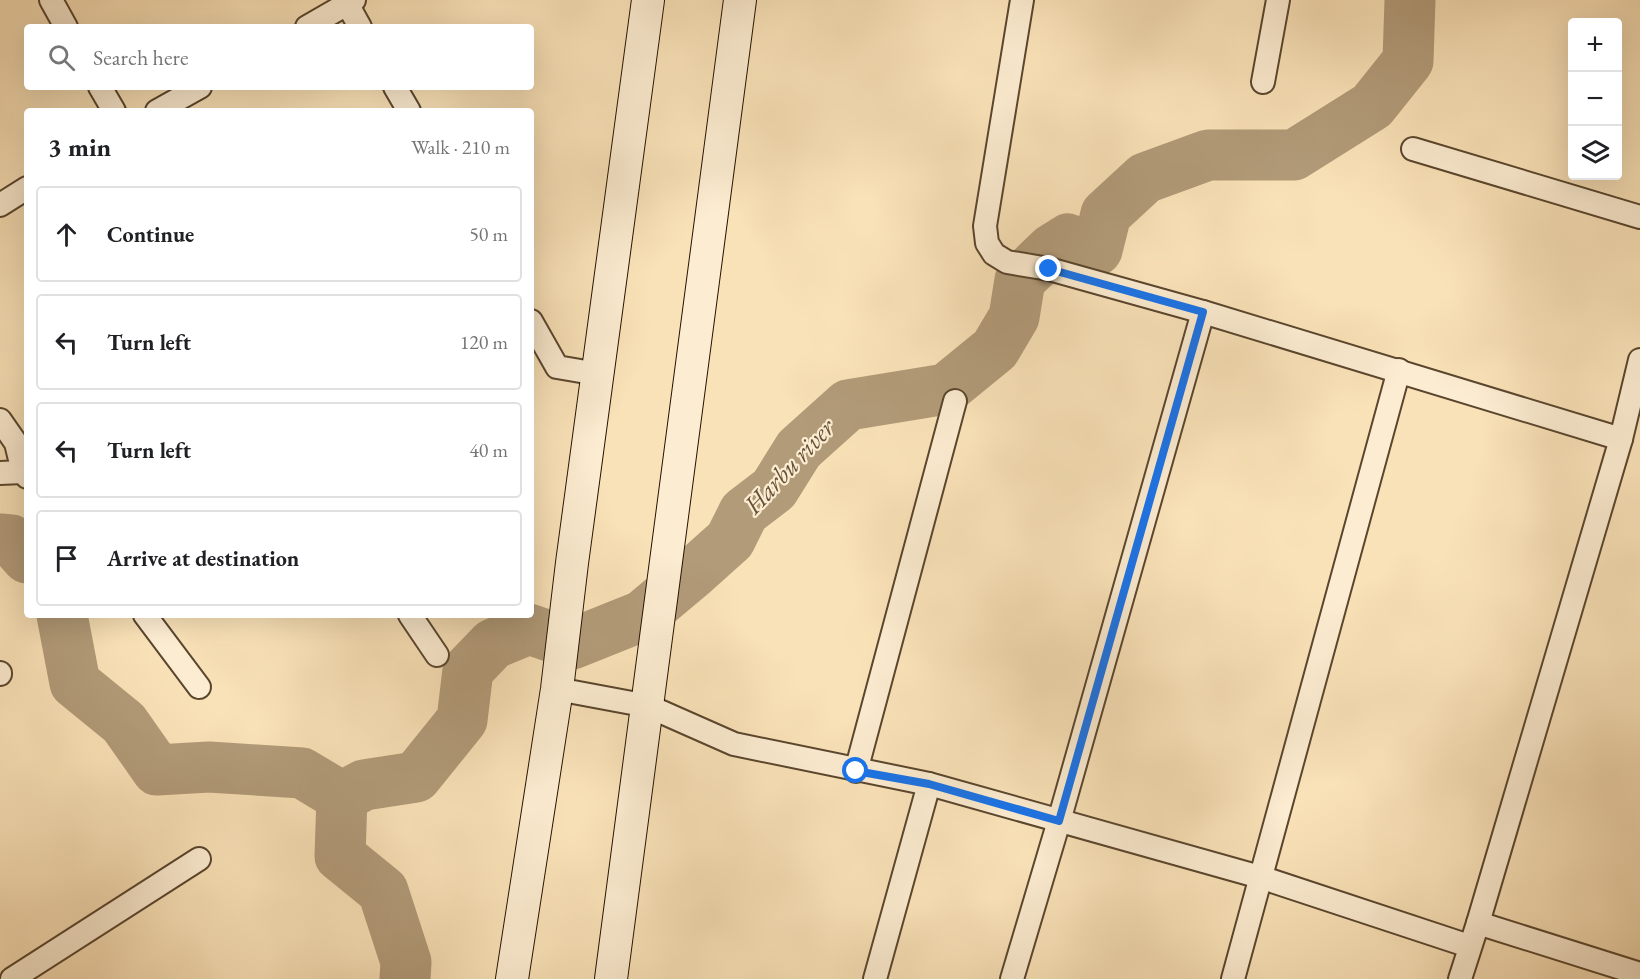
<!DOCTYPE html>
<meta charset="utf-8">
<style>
:root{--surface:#fff;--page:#f6f6f6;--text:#202124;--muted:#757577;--line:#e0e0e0}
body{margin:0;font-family:"EB Garamond",serif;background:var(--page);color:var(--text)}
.controls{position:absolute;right:18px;top:18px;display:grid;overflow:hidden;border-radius:6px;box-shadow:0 6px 24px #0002}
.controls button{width:54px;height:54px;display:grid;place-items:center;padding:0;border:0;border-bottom:2px solid var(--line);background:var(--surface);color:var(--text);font:30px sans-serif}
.stop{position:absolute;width:18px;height:18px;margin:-14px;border:4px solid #1a73e8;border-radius:50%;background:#fff}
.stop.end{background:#1a73e8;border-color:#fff;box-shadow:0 2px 6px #0008}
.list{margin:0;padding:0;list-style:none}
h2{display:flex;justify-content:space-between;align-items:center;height:78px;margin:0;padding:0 24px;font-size:26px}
h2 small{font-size:20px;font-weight:400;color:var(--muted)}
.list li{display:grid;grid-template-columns:39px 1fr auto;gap:18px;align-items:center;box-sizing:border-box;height:96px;margin:0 12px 12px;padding:0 12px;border:2px solid var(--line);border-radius:6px}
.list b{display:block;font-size:22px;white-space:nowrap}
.list em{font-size:20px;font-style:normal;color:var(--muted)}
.icon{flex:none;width:33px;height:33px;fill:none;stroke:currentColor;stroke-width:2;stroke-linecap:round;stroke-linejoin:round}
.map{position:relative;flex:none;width:1640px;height:979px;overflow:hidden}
.search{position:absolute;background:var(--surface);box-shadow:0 6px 24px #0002;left:24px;top:24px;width:510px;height:66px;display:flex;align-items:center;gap:15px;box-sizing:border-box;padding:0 21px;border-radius:6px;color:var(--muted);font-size:22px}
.panel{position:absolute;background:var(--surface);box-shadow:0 6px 24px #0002;left:24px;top:108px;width:510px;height:510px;border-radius:6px}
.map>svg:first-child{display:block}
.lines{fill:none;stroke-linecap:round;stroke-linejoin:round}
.river{stroke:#b29b79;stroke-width:51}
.minor-casing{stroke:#5a462e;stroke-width:26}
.secondary-casing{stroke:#251200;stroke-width:34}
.minor{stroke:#fcecd1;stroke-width:22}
.secondary{stroke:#fcecd1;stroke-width:32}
.route{stroke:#1a73e8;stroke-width:8}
.labels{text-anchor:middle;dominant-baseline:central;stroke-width:4.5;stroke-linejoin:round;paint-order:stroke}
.water-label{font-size:26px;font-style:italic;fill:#645036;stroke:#fcecd1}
</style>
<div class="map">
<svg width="1640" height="979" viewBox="0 0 1640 979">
<rect width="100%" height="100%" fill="#fae2b8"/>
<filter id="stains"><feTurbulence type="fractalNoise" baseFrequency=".00333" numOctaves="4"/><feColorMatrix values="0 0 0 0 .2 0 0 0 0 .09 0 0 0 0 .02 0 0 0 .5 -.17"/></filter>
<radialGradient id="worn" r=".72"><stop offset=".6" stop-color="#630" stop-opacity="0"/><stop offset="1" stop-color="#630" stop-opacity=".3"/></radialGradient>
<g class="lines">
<g class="river">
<polyline points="0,539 11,540 27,558"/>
<polyline points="62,615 75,683 124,723 157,770 209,767 302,773 342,797"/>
<polyline points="405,979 406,962 383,891 340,856 342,797 364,785 416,777 462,720 468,670 493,644 529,629 572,644 642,616 692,574 730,540 744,512 774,489 799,449 848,405 946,389 995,349 1014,317 1020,280 1052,249 1068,239 1097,250 1106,214 1145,178 1208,155 1294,155 1372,106 1408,61 1410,0"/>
</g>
<g class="minor-casing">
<g id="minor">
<polyline points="51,0 66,27"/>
<polyline points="345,0 360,27"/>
<polyline points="1022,0 985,226 987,243 994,254 1007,262 1049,269 1203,312 1621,439"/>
<polyline points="307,27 354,0"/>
<polyline points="1263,82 1278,0"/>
<polyline points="100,87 114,111"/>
<polyline points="395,87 409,111"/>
<polyline points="157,111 200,87"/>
<polyline points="1413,149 1640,217"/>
<polyline points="0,205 27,188"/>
<polyline points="531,321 557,367 598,374"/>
<polyline points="0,420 16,443 23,472 27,477"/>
<polyline points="0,473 23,472"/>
<polyline points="145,615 199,687"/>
<polyline points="410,615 437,655"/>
<polyline points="0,674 0,673"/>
<polyline points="557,689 648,706 734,744 929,784 1260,877 1469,946"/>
<polyline points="856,771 955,401"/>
<polyline points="1478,923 1640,974"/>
<polyline points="12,979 199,859"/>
<polyline points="875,979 929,784"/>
<polyline points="1012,979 1059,821 1203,312"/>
<polyline points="1233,979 1399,370"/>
<polyline points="1460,979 1478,923 1621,439 1640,360"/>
</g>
</g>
<g class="secondary-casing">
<g id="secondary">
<polyline points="512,979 557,689 572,563 648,0"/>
<polyline points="611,979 740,0"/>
</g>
</g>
<use href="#minor" class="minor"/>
<use href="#secondary" class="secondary"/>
</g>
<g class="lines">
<polyline class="route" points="856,771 929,784 1059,821 1203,312 1049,269"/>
</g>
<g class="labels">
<g class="water-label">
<text transform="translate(789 466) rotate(-47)">Harbu river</text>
</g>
</g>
<rect width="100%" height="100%" filter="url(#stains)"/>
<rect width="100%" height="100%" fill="url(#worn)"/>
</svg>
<div class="controls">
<button>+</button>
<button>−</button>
<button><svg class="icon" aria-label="layers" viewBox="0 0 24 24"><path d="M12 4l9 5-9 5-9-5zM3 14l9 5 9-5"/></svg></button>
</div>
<div class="stop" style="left:856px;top:771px"></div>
<div class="stop end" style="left:1049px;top:269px"></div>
<div class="search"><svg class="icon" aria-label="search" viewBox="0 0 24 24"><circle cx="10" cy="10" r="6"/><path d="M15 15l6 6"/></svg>Search here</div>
<section class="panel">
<h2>3 min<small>Walk · 210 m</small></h2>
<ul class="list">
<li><svg class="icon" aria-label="ahead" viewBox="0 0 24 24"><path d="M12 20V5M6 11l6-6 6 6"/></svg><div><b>Continue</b></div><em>50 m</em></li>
<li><svg class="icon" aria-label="left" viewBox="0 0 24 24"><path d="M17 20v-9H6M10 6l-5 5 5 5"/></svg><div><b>Turn left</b></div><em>120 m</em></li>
<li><svg class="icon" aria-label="left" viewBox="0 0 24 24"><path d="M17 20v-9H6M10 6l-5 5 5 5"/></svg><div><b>Turn left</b></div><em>40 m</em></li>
<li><svg class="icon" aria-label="arrive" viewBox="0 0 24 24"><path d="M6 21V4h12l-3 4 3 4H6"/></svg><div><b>Arrive at destination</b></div></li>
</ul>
</section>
</div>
